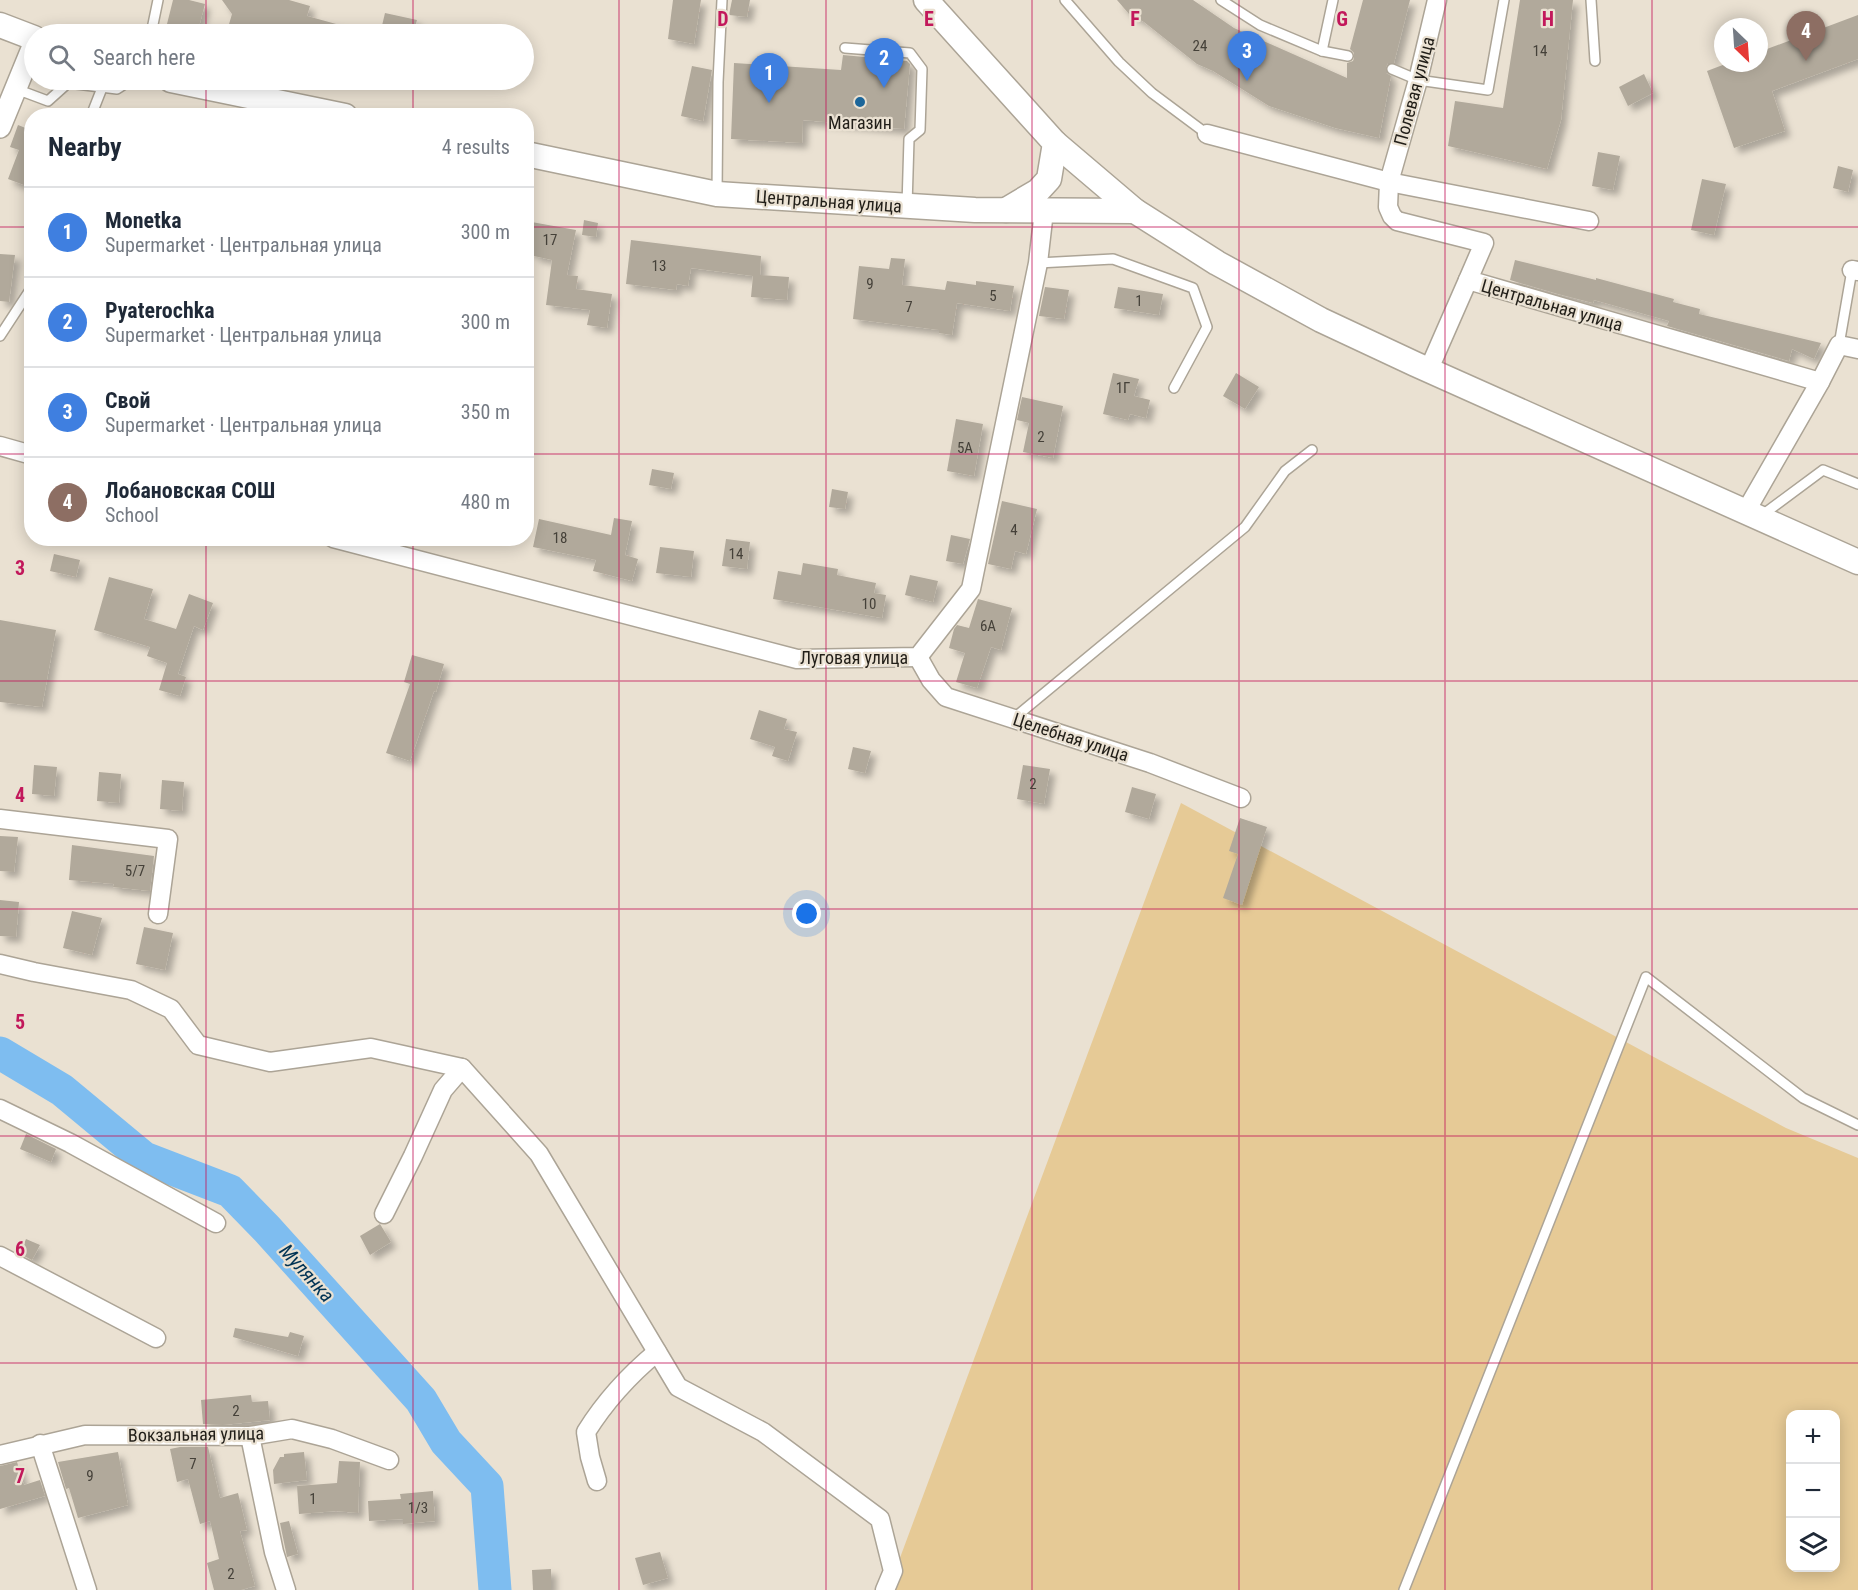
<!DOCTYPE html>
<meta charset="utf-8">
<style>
:root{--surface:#fff;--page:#f6f6f7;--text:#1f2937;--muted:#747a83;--line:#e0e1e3;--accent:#2563eb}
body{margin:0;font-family:"Roboto Condensed",sans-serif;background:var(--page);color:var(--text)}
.controls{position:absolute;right:18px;bottom:18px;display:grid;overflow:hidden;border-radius:12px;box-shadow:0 3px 15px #0003}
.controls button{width:54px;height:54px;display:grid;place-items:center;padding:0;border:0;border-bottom:2px solid var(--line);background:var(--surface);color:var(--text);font:30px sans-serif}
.compass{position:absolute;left:1714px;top:18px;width:54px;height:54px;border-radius:50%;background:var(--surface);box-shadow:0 3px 15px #0003;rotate:155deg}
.you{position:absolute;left:807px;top:914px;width:21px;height:21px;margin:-15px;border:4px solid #fff;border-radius:50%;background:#1a73e8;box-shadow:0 0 0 9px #1a73e833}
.badge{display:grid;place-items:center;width:39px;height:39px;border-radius:50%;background:var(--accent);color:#fff;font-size:20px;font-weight:700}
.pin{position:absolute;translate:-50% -50px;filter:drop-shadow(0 2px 3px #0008)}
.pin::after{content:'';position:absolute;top:32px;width:21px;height:18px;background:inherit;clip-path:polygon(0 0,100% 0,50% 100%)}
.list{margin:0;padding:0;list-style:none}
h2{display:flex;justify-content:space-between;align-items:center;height:78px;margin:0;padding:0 24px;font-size:26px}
h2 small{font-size:20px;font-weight:400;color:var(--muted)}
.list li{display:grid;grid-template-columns:39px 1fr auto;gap:18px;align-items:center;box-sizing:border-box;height:90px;padding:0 24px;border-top:2px solid var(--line)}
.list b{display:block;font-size:22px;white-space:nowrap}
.list p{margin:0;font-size:20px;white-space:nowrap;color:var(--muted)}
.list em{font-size:20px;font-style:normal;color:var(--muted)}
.icon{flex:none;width:33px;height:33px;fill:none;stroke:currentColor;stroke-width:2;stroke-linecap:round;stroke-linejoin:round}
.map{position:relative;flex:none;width:1858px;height:1590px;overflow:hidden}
.search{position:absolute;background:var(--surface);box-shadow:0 3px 15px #0003;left:24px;top:24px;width:510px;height:66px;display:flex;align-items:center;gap:15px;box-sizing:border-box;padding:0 21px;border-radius:33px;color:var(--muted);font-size:22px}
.panel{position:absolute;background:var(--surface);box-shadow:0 3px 15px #0003;left:24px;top:108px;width:510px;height:438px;border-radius:24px}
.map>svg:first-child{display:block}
.green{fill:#e6ca96;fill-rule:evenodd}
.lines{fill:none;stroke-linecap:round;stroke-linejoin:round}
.river{stroke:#7ebdf0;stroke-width:33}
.building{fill:#b1a99b;filter:url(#shadow)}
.service-casing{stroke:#aca496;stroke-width:12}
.minor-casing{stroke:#aca496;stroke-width:21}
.tertiary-casing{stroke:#aca496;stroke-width:24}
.secondary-casing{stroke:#aca496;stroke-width:27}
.service{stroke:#fff;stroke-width:9}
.minor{stroke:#fff;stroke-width:18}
.tertiary{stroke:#fff;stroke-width:21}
.secondary{stroke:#fff;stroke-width:24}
.grid{fill:none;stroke:#c2185b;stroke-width:1.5;stroke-opacity:0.55}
.poi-dot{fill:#1c669a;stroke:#eae1d2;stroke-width:2}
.labels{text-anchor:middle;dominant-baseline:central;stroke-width:4.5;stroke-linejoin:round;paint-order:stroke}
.number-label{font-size:15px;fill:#454139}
.street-label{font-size:18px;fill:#211e18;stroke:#eae1d2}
.poi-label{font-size:18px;fill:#211e18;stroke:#eae1d2}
.water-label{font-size:20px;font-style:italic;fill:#003354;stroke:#eae1d2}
.grid-label{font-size:20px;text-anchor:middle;font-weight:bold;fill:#c2185b;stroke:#eae1d2;stroke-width:4.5;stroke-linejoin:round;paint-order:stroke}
</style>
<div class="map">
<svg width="1858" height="1590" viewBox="0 0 1858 1590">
<defs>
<filter id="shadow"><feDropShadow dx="5.5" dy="5.5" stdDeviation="3" flood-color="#0004"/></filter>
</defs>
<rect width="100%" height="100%" fill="#eae1d2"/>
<path class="green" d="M1181,803L1786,1128L1858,1158V1590H888ZM1790,1414H1836V1568H1790Z"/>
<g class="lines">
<polyline class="river" points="0,1053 62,1090 144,1158 230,1191 267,1229 421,1400 446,1442 487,1486 495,1590"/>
</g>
<g class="building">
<polygon points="173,0 189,0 205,4 197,34 190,34 166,28"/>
<polygon points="222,0 289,0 310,6 307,16 358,30 358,34 241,34 227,31 232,14"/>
<polygon points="673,0 701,0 694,44 668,39"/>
<polygon points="732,0 750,0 747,17 729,15"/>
<polygon points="1117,0 1193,0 1234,28 1347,78 1347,63 1353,61 1354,58 1354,53 1350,49 1363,0 1410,0 1394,63 1388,63 1386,67 1386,73 1391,76 1379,138 1335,128 1269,106 1213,71 1197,64 1144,22 1129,14"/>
<polygon points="1520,0 1573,0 1561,120 1547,169 1448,146 1455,101 1503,108"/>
<polygon points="385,13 417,20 413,34 380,34"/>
<polygon points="1858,15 1858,59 1772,91 1785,131 1734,148 1707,71 1728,63 1759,63 1759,52"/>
<polygon points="843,55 907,61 910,64 904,129 803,120 802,143 731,139 734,63 841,70"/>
<polygon points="692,66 712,70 703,121 681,116"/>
<polygon points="1644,74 1653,93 1628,106 1619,87"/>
<polygon points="30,121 32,122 32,188 8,179 19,150 10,147 18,125 28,129"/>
<polygon points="1598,152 1620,156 1613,190 1592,186"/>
<polygon points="1838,166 1853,170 1848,192 1833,188"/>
<polygon points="1702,179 1726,184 1714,235 1691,230"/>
<polygon points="584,220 598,223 596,237 582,235"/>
<polygon points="526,221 576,230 567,275 578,276 576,289 612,294 607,328 587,325 590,310 546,305 552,260 534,256 534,252 526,250"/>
<polygon points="631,240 761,256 760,275 789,277 787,300 751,297 753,276 691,268 688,286 677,284 676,290 626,284"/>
<polygon points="0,254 15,255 9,302 0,301"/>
<polygon points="891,258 905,259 902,285 945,290 947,281 976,285 976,281 1014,286 1010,311 957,303 952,335 939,333 939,330 853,319 859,266 889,269"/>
<polygon points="1515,260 1596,280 1596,278 1674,299 1673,302 1700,309 1699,314 1821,343 1814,359 1792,349 1789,361 1667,326 1669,321 1594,300 1593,303 1558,294 1510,280"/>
<polygon points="1045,287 1069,290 1064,319 1039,316"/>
<polygon points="1118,287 1163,294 1159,315 1114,308"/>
<polygon points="1113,373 1139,379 1134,396 1150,400 1146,418 1130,414 1128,420 1103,414"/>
<polygon points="1236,373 1259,387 1245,409 1223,396"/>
<polygon points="1022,397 1063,406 1053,458 1023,452 1029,423 1017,420"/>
<polygon points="956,419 983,424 974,476 947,471"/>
<polygon points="652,469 674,473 671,489 649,485"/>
<polygon points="832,489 848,492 845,509 829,507"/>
<polygon points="1002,501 1037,509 1026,554 1015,551 1011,569 988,564"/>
<polygon points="614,518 632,521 625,555 638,559 632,581 593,571 596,560 533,547 539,519 611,535"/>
<polygon points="951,535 970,539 963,564 946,561"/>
<polygon points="726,539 750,542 747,569 722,566"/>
<polygon points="660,547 694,551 691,577 656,573"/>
<polygon points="54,554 80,560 76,577 50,571"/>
<polygon points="803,563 838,569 837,575 876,583 874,593 886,595 882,618 773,599 778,571 801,575"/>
<polygon points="910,575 938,581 933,602 905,595"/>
<polygon points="109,577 153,589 144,619 176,629 189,594 213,603 203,630 194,626 178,674 186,677 180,696 159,690 167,663 147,656 150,647 94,630"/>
<polygon points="978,599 1012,608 1001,650 991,647 977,688 956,682 965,653 949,648 954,629 957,625 969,628"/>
<polygon points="0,620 56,630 42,707 0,702"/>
<polygon points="412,655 444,664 436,692 434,691 410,761 386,753 410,684 404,682"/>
<polygon points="759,710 787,719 784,729 797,732 788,761 772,756 775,747 750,739"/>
<polygon points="853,747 871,751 865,773 848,769"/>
<polygon points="34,765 57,767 54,796 32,794"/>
<polygon points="1023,765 1050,769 1044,804 1017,799"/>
<polygon points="99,772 121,774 119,803 97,801"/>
<polygon points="162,780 184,782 182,811 160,809"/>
<polygon points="1132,787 1156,794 1149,819 1125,812"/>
<polygon points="1240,818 1267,827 1242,905 1223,898 1238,854 1229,851"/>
<polygon points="0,836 18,837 14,872 0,871"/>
<polygon points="72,845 154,856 150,891 113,887 114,884 69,880"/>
<polygon points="0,900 19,902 16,937 0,936"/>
<polygon points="72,911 102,918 92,955 63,948"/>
<polygon points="144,927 173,933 165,970 136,964"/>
<polygon points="26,1134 56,1149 51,1162 20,1149"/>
<polygon points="380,1224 391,1242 370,1255 360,1236"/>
<polygon points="26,1239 40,1245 32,1260 20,1254"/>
<polygon points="235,1328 288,1337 290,1332 304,1336 298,1356 233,1337"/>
<polygon points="251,1395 252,1402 268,1401 270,1420 223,1425 203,1424 201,1400"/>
<polygon points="180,1447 208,1447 220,1498 238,1493 247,1530 240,1531 255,1586 241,1590 214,1590 207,1563 219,1559 210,1521 200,1524 188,1479 177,1482 170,1449"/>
<polygon points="118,1452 128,1505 78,1518 69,1488 66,1489 58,1462"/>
<polygon points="304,1452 307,1480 274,1484 273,1470 280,1457 284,1457 284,1454"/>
<polygon points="339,1461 360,1462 358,1513 336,1511 299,1514 297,1486 337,1483"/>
<polygon points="17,1462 24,1485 40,1480 45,1496 0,1509 0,1466"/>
<polygon points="433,1491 435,1521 403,1524 403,1519 369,1521 368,1501 401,1499 400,1494"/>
<polygon points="289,1521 298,1554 287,1557 280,1523"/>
<polygon points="660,1552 668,1578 643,1585 635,1558"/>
<polygon points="551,1569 551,1590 533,1590 532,1570"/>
</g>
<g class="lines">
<g class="service-casing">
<g id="service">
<polyline points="1065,0 1119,62 1152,93 1207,134"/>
<polyline points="1221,0 1260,25 1322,51 1348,56"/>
<polyline points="1591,0 1595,61"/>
<polyline points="151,34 158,0"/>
<polyline points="845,48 910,53 922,69 920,130 909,139 907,206"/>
<polyline points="1322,51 1333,0"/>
<polyline points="1392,69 1418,80 1488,90 1504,0"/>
<polyline points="16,89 48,101 68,83 117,89 131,80"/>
<polyline points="91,116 102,88"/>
<polyline points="717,194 718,82 722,0"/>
<polyline points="1038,263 1113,259 1193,288 1207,327 1174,388"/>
<polyline points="0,336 32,287"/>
<polyline points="1839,345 1852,270"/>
<polyline points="1761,516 1823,470 1858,484"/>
<polyline points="1013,719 1245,527 1285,471 1312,450"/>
<polyline points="1404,1590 1646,977 1803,1098 1858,1125"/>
</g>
</g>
<g class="minor-casing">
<g id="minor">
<polyline points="1437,0 1418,80 1389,182 1388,207 1392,216 1397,221 1484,243 1468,280 1820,382 1839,345 1858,349"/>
<polyline points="1207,134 1389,182 1589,221"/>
<polyline points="1852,270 1858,271"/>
<polyline points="1429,369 1468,280"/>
<polyline points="0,446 32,455"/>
<polyline points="1746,511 1820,382"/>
<polyline points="333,538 797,659 918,657 971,589 1038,263 1044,211"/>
<polyline points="918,657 931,680 946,697 1150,763 1241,798"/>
<polyline points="0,819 168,839 158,914"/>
<polyline points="0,964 34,972 131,990 171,1009 198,1045 270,1062 371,1048 462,1068 539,1154 678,1387 763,1432 880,1519 893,1571 885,1590"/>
<polyline points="0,1109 70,1143 216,1223"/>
<polyline points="384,1214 413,1156 443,1090 462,1068"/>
<polyline points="0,1256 156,1338"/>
<polyline points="250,1436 274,1552 286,1590"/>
<polyline points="40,1444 87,1590"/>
<polyline points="0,1455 85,1435 250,1436 292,1429 332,1439 389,1460"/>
<path d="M597,1481L590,1457L586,1432C606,1400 628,1376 657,1352"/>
</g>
</g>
<g class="tertiary-casing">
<polyline id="tertiary" points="0,127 34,44"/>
</g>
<g class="secondary-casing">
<g id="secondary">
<polyline points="926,0 1055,143 1049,179 1038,191 1006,210"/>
<polyline points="0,25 34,38"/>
<polyline points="171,80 345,116"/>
<polyline points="1055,143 1135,211 1217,263 1321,320 1415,364 1858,562"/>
<polyline points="526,154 717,194 975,210 1135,211"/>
</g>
</g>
<use href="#service" class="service"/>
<use href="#minor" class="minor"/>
<use href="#tertiary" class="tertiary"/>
<use href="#secondary" class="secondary"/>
</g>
<path class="grid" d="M206,0V34M413,0V34M619,0V1590M826,0V1590M1032,0V1590M1239,0V1590M1445,0V1590M1652,0V1590M206,80V116M413,80V116M0,227H32M526,227H1858M0,454H32M526,454H1858M206,538V1590M413,538V1590M0,681H1858M0,909H1858M0,1136H1858M0,1363H1858"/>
<circle class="poi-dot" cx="860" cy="102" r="6"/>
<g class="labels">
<g class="number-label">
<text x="1200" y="46">24</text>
<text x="1540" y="51">14</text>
<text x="550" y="240">17</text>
<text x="659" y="266">13</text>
<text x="870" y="284">9</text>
<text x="993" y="296">5</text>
<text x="1139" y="301">1</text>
<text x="909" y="307">7</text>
<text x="1123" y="388">1Г</text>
<text x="1041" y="437">2</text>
<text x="965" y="448">5А</text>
<text x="1014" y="530">4</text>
<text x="560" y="538">18</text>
<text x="736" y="554">14</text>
<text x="869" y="604">10</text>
<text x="988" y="626">6А</text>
<text x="1033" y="784">2</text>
<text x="135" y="871">5/7</text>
<text x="236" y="1411">2</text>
<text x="193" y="1464">7</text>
<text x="90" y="1476">9</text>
<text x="313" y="1499">1</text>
<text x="418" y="1508">1/3</text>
<text x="231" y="1574">2</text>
</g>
<g class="street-label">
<text transform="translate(1414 91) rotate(-75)">Полевая улица</text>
<text transform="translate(829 201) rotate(4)">Центральная улица</text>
<text transform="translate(1552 305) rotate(16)">Центральная улица</text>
<text x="854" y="657">Луговая улица</text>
<text transform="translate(1071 737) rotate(18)">Целебная улица</text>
<text transform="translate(196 1434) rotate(-1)">Вокзальная улица</text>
</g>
<g class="poi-label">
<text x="860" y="122">Магазин</text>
</g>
<g class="water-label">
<text transform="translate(307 1273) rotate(48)">Мулянка</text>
</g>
</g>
<g class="grid-label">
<text x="723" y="26">D</text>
<text x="929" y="26">E</text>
<text x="1135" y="26">F</text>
<text x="1342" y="26">G</text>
<text x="1548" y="26">H</text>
<text x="20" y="575">3</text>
<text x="20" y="802">4</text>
<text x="20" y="1029">5</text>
<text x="20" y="1256">6</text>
<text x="20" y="1483">7</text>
</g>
</svg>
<div class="controls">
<button>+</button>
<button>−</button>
<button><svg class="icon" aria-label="layers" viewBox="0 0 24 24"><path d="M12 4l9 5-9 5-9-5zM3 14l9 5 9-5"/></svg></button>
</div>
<svg class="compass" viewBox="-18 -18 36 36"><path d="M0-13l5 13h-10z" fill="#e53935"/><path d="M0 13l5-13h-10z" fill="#747a83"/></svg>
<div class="you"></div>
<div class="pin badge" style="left:769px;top:103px;background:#3f7fe0">1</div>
<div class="pin badge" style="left:884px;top:88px;background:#3f7fe0">2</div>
<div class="pin badge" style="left:1247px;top:81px;background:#3f7fe0">3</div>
<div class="pin badge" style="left:1806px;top:61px;background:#8d6e63">4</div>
<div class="search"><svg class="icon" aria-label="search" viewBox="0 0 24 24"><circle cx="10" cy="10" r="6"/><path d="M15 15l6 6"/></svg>Search here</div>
<section class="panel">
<h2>Nearby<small>4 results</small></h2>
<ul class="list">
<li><span class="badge" style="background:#3f7fe0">1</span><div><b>Monetka</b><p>Supermarket · Центральная улица</p></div><em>300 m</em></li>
<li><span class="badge" style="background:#3f7fe0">2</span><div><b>Pyaterochka</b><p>Supermarket · Центральная улица</p></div><em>300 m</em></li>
<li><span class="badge" style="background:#3f7fe0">3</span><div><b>Свой</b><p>Supermarket · Центральная улица</p></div><em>350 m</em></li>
<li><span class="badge" style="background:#8d6e63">4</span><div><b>Лобановская СОШ</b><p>School</p></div><em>480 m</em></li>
</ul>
</section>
</div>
